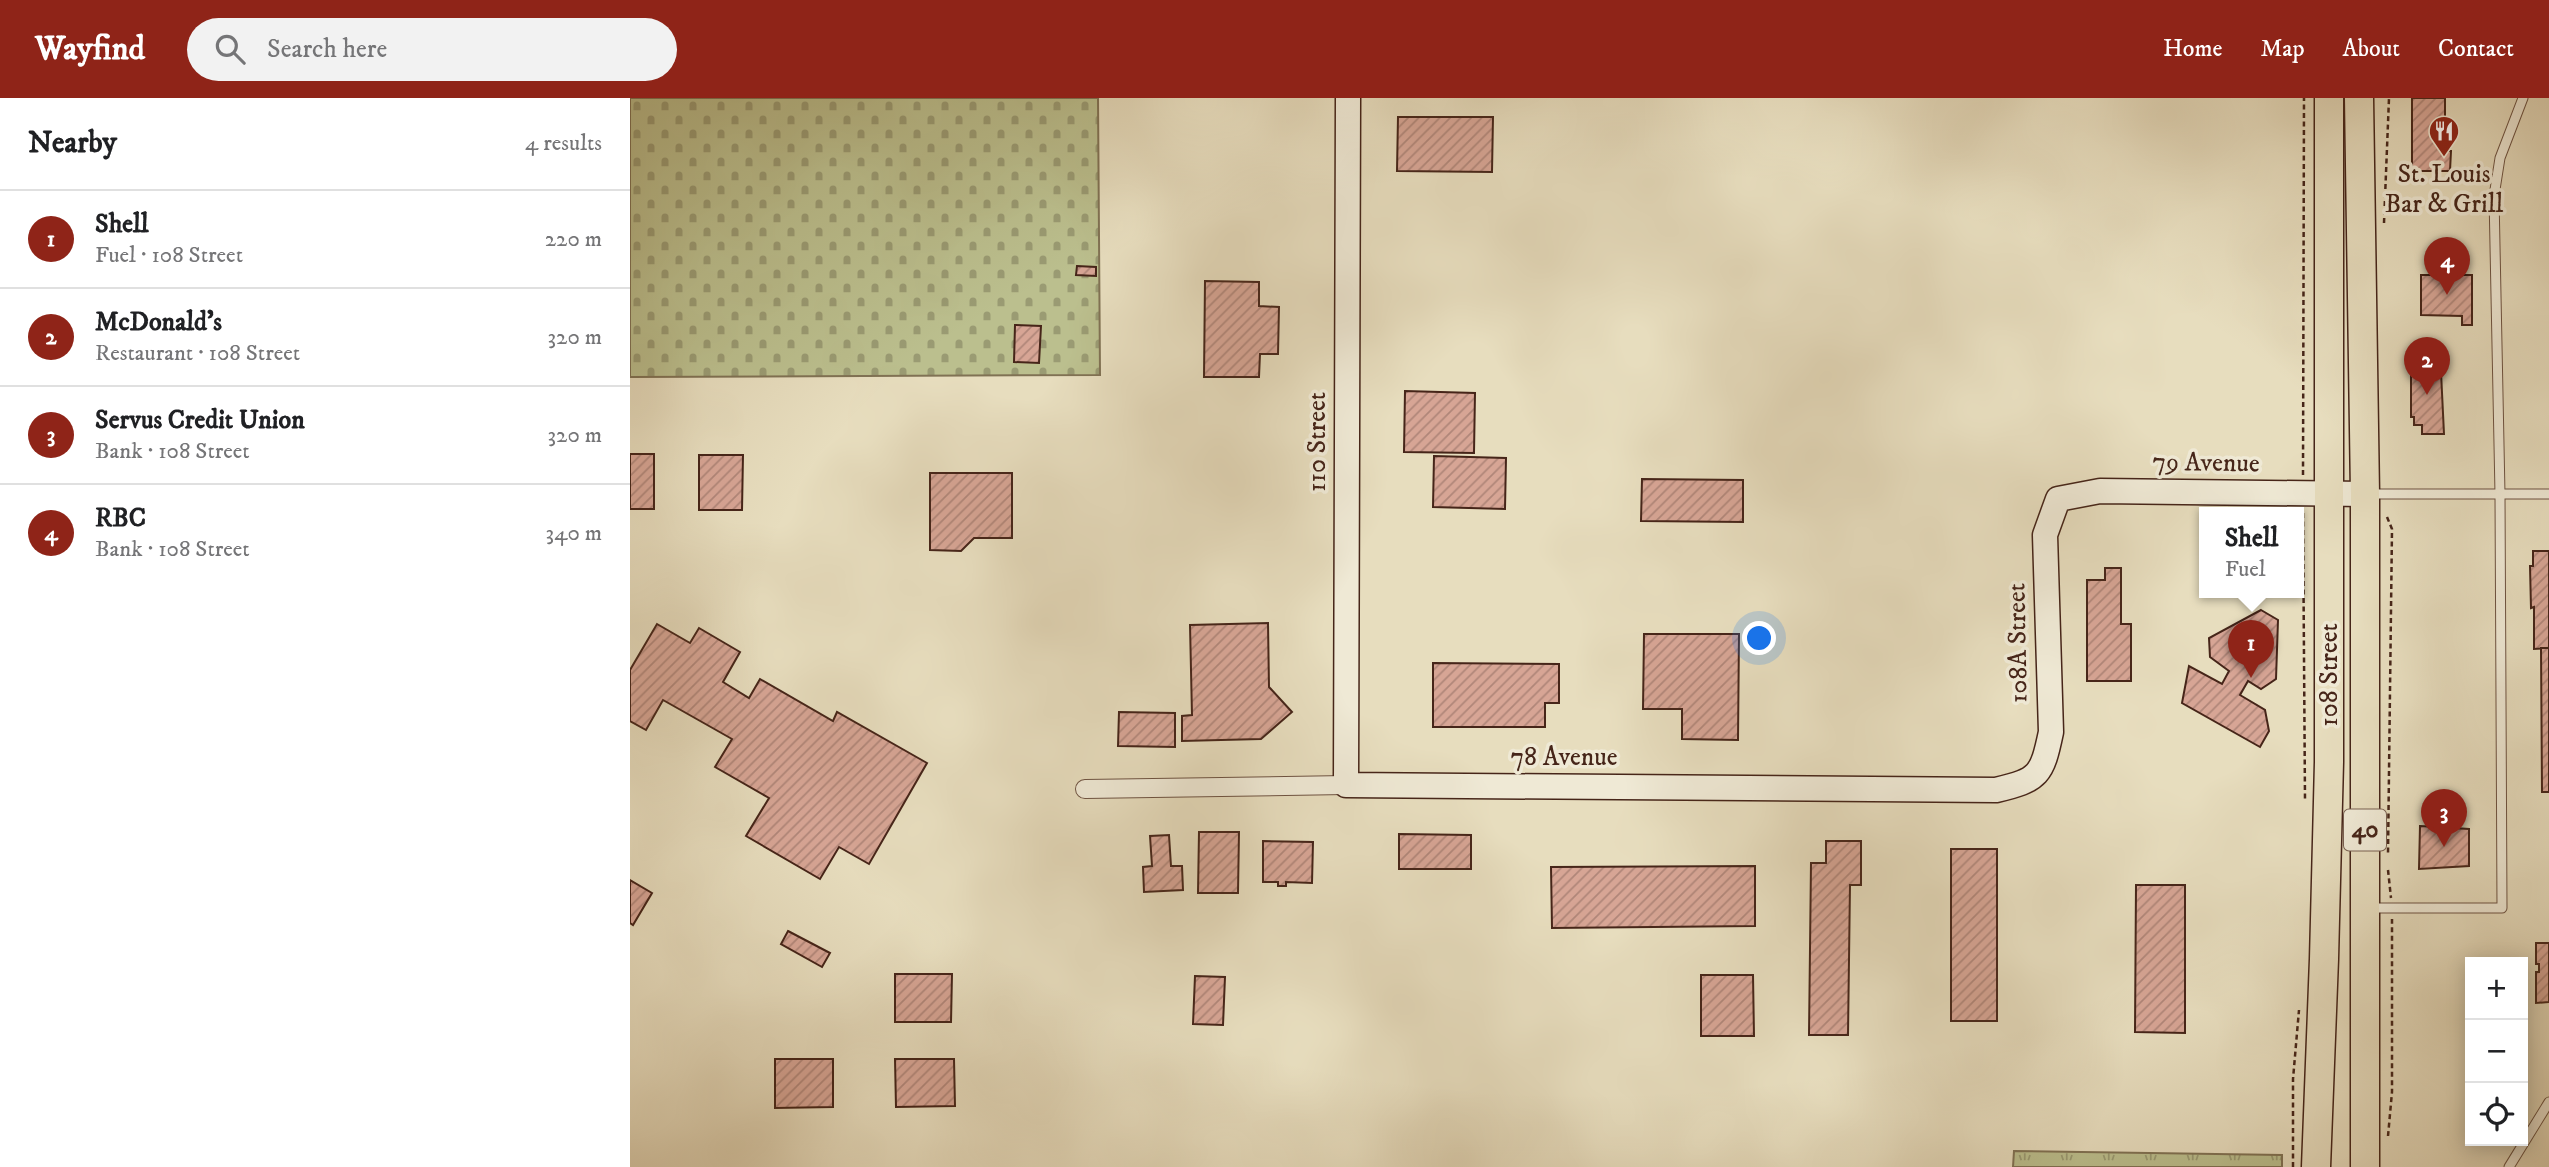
<!DOCTYPE html>
<meta charset="utf-8">
<style>
:root{--surface:#fff;--page:#f2f2f2;--text:#202124;--muted:#757577;--line:#e0e0e0;--accent:#8f2418}
body{margin:0;font-family:"IM FELL DW Pica",serif;background:var(--page);color:var(--text)}
.controls{position:absolute;right:21px;bottom:21px;display:grid;overflow:hidden;border-radius:0px;box-shadow:0 4px 18px #0003}
.controls button{width:63px;height:63px;display:grid;place-items:center;padding:0;border:0;border-bottom:2px solid var(--line);background:var(--surface);color:var(--text);font:35px sans-serif}
.you{position:absolute;left:1130px;top:541px;width:24px;height:24px;margin:-18px;border:5px solid #fff;border-radius:50%;background:#1a73e8;box-shadow:0 0 0 10px #1a73e833}
.badge{display:grid;place-items:center;width:46px;height:46px;border-radius:50%;background:var(--accent);color:#fff;font-size:23px;font-weight:700}
.pin{position:absolute;translate:-50% -58px;filter:drop-shadow(0 2px 4px #0008)}
.pin::after{content:'';position:absolute;top:37px;width:24px;height:21px;background:inherit;clip-path:polygon(0 0,100% 0,50% 100%)}
.popup{position:absolute;left:1569px;top:409px;width:105px;height:91px;box-sizing:border-box;display:grid;place-content:center;border-radius:0px;background:var(--surface);filter:drop-shadow(0 2px 5px #0005);font-size:23px;white-space:nowrap;color:var(--muted)}
.popup b{font-size:26px;color:var(--text)}
.popup::after{content:'';position:absolute;left:50%;top:100%;margin-left:-14px;border:14px solid transparent;border-top-color:var(--surface)}
.list{margin:0;padding:0;list-style:none}
h2{display:flex;justify-content:space-between;align-items:center;height:91px;margin:0;padding:0 28px;font-size:30px}
h2 small{font-size:23px;font-weight:400;color:var(--muted)}
.list li{display:grid;grid-template-columns:46px 1fr auto;gap:21px;align-items:center;box-sizing:border-box;height:98px;padding:0 28px;border-top:2px solid var(--line)}
.list b{display:block;font-size:26px;white-space:nowrap}
.list p{margin:0;font-size:23px;white-space:nowrap;color:var(--muted)}
.list em{font-size:23px;font-style:normal;color:var(--muted)}
.icon{flex:none;width:38px;height:38px;fill:none;stroke:currentColor;stroke-width:2;stroke-linecap:round;stroke-linejoin:round}
.map{position:relative;flex:none;width:1919px;height:1069px;overflow:hidden}
header{display:flex;align-items:center;gap:42px;box-sizing:border-box;height:98px;padding:0 35px;background:var(--accent);color:#fff}
header strong{font-size:33px}
nav{display:flex;gap:38px;margin-inline-start:auto;font-size:24px}
.search{width:490px;height:63px;background:var(--page);display:flex;align-items:center;gap:18px;box-sizing:border-box;padding:0 24px;border-radius:38px;color:var(--muted);font-size:26px}
main{display:flex}
aside{flex:1;background:var(--surface)}
.map>svg:first-child{display:block}
.grass{fill:url(#grass-tufts);stroke:#807254;stroke-width:2}
.cemetery{fill:url(#cemetery-stones);stroke:#807254;stroke-width:2}
.building{fill:url(#building-hatch);stroke:#462519;stroke-width:2}
.lines{fill:none;stroke-linecap:round;stroke-linejoin:round}
.lane-casing{stroke:#6e5342;stroke-width:11}
.street-casing{stroke:#6e5342;stroke-width:20}
.secondary-casing{stroke:#462519;stroke-width:27}
.primary-casing{stroke:#462519;stroke-width:31}
.path{stroke:#462519;stroke-width:2.5;stroke-dasharray:5 3.5;stroke-linecap:butt}
.lane{stroke:#efe9d5;stroke-width:9}
.street{stroke:#efe9d5;stroke-width:18}
.secondary{stroke:#efe9d5;stroke-width:24}
.primary{stroke:#e7ddbe;stroke-width:28}
.labels{text-anchor:middle;dominant-baseline:central;stroke-width:7;stroke-linejoin:round;paint-order:stroke}
.shield{fill:#efe9d5;stroke:#796051;stroke-width:2}
.shield-label{font-size:24px;font-weight:bold;fill:#462519}
.poi-label{font-size:26px;fill:#462519;stroke:#efe9d5}
.street-label{font-size:26px;fill:#462519;stroke:#efe9d5}
</style>
<header>
<strong>Wayfind</strong>
<div class="search"><svg class="icon" aria-label="search" viewBox="0 0 24 24"><circle cx="10" cy="10" r="6"/><path d="M15 15l6 6"/></svg>Search here</div>
<nav><a>Home</a><a>Map</a><a>About</a><a>Contact</a></nav>
</header>
<main>
<aside>
<h2>Nearby<small>4 results</small></h2>
<ul class="list">
<li><span class="badge">1</span><div><b>Shell</b><p>Fuel · 108 Street</p></div><em>220 m</em></li>
<li><span class="badge">2</span><div><b>McDonald's</b><p>Restaurant · 108 Street</p></div><em>320 m</em></li>
<li><span class="badge">3</span><div><b>Servus Credit Union</b><p>Bank · 108 Street</p></div><em>320 m</em></li>
<li><span class="badge">4</span><div><b>RBC</b><p>Bank · 108 Street</p></div><em>340 m</em></li>
</ul>
</aside>
<div class="map">
<svg width="1919" height="1069" viewBox="0 0 1919 1069">
<defs>
<pattern id="grass-tufts" width="24" height="20" patternUnits="userSpaceOnUse" patternTransform="scale(1.75)"><rect width="24" height="20" fill="#bbbf8e"/><path d="M3 7l-1-3M5 7V3M7 7l1-3M15 17l-1-3M17 17v-4M19 17l1-3" fill="none" stroke="#9a9b73"/></pattern>
<pattern id="cemetery-stones" width="16" height="16" patternUnits="userSpaceOnUse" patternTransform="scale(1.75)"><rect width="16" height="16" fill="#bbbf8e"/><path d="M2 7V4a2 2 0 0 1 4 0v3zM10 15v-3a2 2 0 0 1 4 0v3z" fill="#9a9b73"/></pattern>
<pattern id="building-hatch" width="6" height="6" patternUnits="userSpaceOnUse" patternTransform="scale(1.75)"><rect width="6" height="6" fill="#d7a595"/><path d="M-1 1l2-2M0 6l6-6M5 7l2-2" fill="none" stroke="#b08679"/></pattern>
</defs>
<rect width="100%" height="100%" fill="#e7ddbe"/>
<filter id="stains"><feTurbulence type="fractalNoise" baseFrequency=".00286" numOctaves="4"/><feColorMatrix values="0 0 0 0 .2 0 0 0 0 .09 0 0 0 0 .02 0 0 0 .5 -.17"/></filter>
<radialGradient id="worn" r=".72"><stop offset=".6" stop-color="#630" stop-opacity="0"/><stop offset="1" stop-color="#630" stop-opacity=".3"/></radialGradient>
<polygon class="grass" points="1384,1053 1652,1057 1652,1069 1383,1069"/>
<polygon class="cemetery" points="0,0 468,0 470,277 0,279"/>
<g class="building">
<polygon points="1782,0 1815,0 1815,53 1821,53 1820,73 1782,73"/>
<polygon points="768,19 863,19 862,74 767,73"/>
<polygon points="447,168 466,169 466,178 446,177"/>
<polygon points="1791,177 1842,177 1842,227 1832,227 1832,218 1791,217"/>
<polygon points="575,183 629,184 629,208 649,209 648,256 630,256 629,279 574,279"/>
<polygon points="385,227 411,228 409,265 384,264"/>
<polygon points="1802,264 1802,274 1811,274 1814,336 1792,336 1792,327 1784,327 1784,319 1781,319 1781,276 1787,276 1786,265"/>
<polygon points="775,293 845,295 844,355 774,354"/>
<rect x="0" y="356" width="24" height="55"/>
<polygon points="69,357 113,357 112,412 69,412"/>
<polygon points="804,358 876,360 875,411 803,409"/>
<polygon points="300,375 382,375 382,440 344,440 331,453 300,452"/>
<polygon points="1012,381 1113,382 1113,424 1011,423"/>
<polygon points="1903,453 1919,453 1919,550 1904,551 1904,509 1901,510 1900,468 1903,468"/>
<polygon points="1475,470 1491,470 1491,526 1501,526 1501,583 1457,583 1457,482 1475,482"/>
<polygon points="1631,512 1648,522 1646,581 1631,591 1618,583 1610,597 1635,612 1639,633 1630,649 1552,605 1559,568 1592,586 1599,573 1580,559 1579,540"/>
<polygon points="638,525 639,589 662,614 631,641 552,643 552,618 562,617 560,527"/>
<polygon points="27,526 60,545 69,530 110,554 93,584 119,600 130,581 203,623 207,614 297,665 239,766 209,749 190,781 116,738 139,700 85,669 102,641 33,602 16,632 0,623 0,572"/>
<polygon points="1014,536 1109,536 1108,642 1052,641 1052,611 1013,611"/>
<polygon points="1911,550 1919,550 1919,694 1912,694"/>
<polygon points="803,565 929,566 929,605 915,605 915,629 803,629"/>
<polygon points="489,614 545,615 545,649 488,648"/>
<polygon points="1790,728 1839,731 1839,768 1789,771"/>
<polygon points="569,734 609,734 608,795 568,795"/>
<polygon points="769,736 841,737 841,771 769,771"/>
<polygon points="539,737 541,768 552,768 553,792 514,794 513,769 522,768 520,738"/>
<polygon points="633,743 683,744 682,785 656,784 656,788 648,788 648,784 633,784"/>
<polygon points="1196,743 1231,743 1231,787 1220,787 1218,937 1179,937 1181,765 1196,765"/>
<rect x="1321" y="751" width="46" height="172"/>
<polygon points="1125,768 1125,828 922,830 921,769"/>
<polygon points="0,782 22,795 3,827 0,825"/>
<polygon points="1506,787 1555,787 1555,935 1505,934"/>
<polygon points="158,833 200,855 192,869 151,846"/>
<polygon points="1906,845 1919,845 1919,904 1906,905 1906,874 1909,874 1909,866 1906,866"/>
<polygon points="265,876 322,876 321,924 265,924"/>
<polygon points="1071,877 1123,877 1124,938 1071,938"/>
<polygon points="565,878 595,879 593,927 563,926"/>
<polygon points="145,961 203,961 203,1009 145,1010"/>
<polygon points="265,961 324,961 325,1008 266,1009"/>
</g>
<g class="lines">
<g class="lane-casing">
<g id="lane">
<polyline points="1740,396 1919,396"/>
<polyline points="1740,810 1872,810 1870,396 1864,98 1870,60 1893,0"/>
<polyline points="1879,1069 1919,1004"/>
</g>
</g>
<g class="street-casing">
<polyline id="street" points="455,691 716,687"/>
</g>
<g class="secondary-casing">
<path id="secondary" d="M718,0L716,687L1366,692C1409,682 1412,677 1421,634L1415,437L1428,401L1470,393L1735,396"/>
</g>
<g class="primary-casing">
<g id="primary">
<polyline points="1729,0 1735,396 1735,1069"/>
<polyline points="1686,1069 1694,861 1699,664 1699,0"/>
</g>
</g>
<g class="path">
<polyline points="1754,125 1759,0"/>
<polyline points="1673,377 1674,0"/>
<polyline points="1673,415 1675,702"/>
<polyline points="1757,419 1762,431 1758,755"/>
<polyline points="1758,772 1761,800"/>
<polyline points="1758,1038 1762,994 1762,821"/>
<polyline points="1663,1069 1663,981 1669,912"/>
</g>
<use href="#lane" class="lane"/>
<use href="#street" class="street"/>
<use href="#secondary" class="secondary"/>
<use href="#primary" class="primary"/>
</g>
<defs>
<g id="restaurant-pin" transform="scale(1.575)"><path d="M0 17L-7.5 6A9.5 9.5 0 1 1 7.5 6Z" fill="#8f2418" stroke="#efe9d5"/><path d="M-5-6h1v4h1v-4h1v4h1v-4h1v5L-1.5 .5V6h-2V.5L-5-1ZM5-6V6H3V1.5H1.5Q1.5-4 5-6Z" fill="#fff"/></g>
</defs>
<g fill-rule="evenodd">
<use href="#restaurant-pin" x="1814" y="33"/>
</g>
<g class="labels">
<rect class="shield" x="1714" y="711.5" width="42" height="41" rx="5"/>
<g class="shield-label">
<text x="1735" y="732">40</text>
</g>
<g class="poi-label">
<text x="1814" y="76">St. Louis<tspan x="1814" dy="30">Bar &amp; Grill</tspan></text>
</g>
<g class="street-label">
<text transform="translate(687 344) rotate(-90)">110 Street</text>
<text transform="translate(1576 365) rotate(1)">79 Avenue</text>
<text transform="translate(1388 545) rotate(-91)">108A Street</text>
<text transform="translate(1699 577) rotate(-90)">108 Street</text>
<text x="934" y="659">78 Avenue</text>
</g>
</g>
<rect width="100%" height="100%" filter="url(#stains)"/>
<rect width="100%" height="100%" fill="url(#worn)"/>
</svg>
<div class="controls">
<button>+</button>
<button>−</button>
<button><svg class="icon" aria-label="locate" viewBox="0 0 24 24"><circle cx="12" cy="12" r="6"/><path d="M12 2v4M12 18v4M2 12h4M18 12h4"/></svg></button>
</div>
<div class="you"></div>
<div class="pin badge" style="left:1621px;top:580px">1</div>
<div class="popup"><b>Shell</b>Fuel</div>
<div class="pin badge" style="left:1797px;top:297px">2</div>
<div class="pin badge" style="left:1814px;top:749px">3</div>
<div class="pin badge" style="left:1817px;top:197px">4</div>
</div>
</main>
